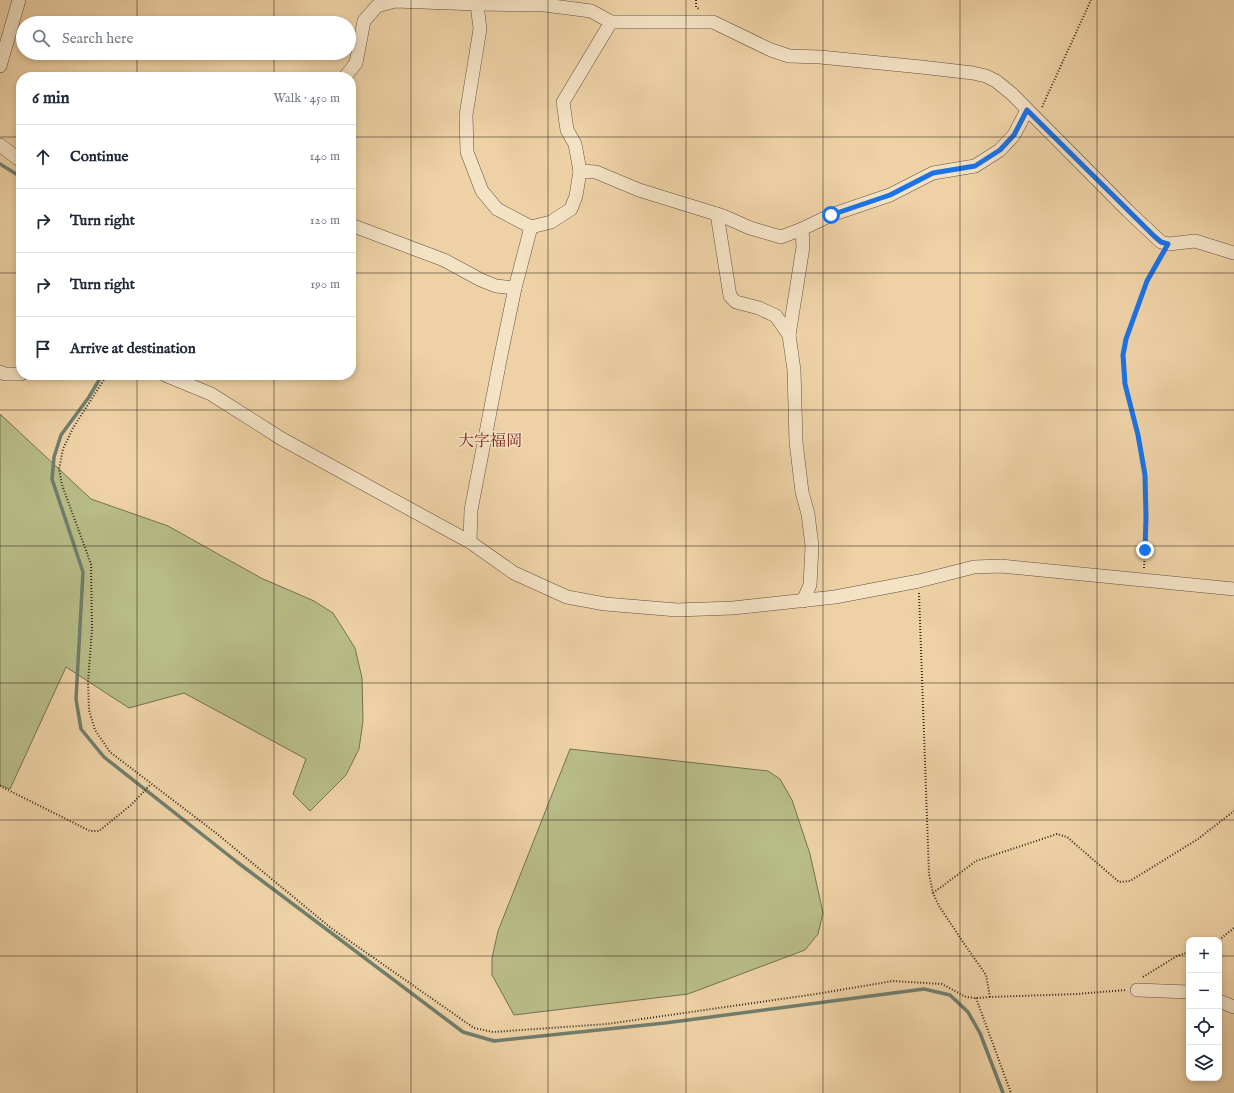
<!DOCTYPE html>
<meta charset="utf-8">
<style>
:root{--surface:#fff;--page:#f2f2f3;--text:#1f2937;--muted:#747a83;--line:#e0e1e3}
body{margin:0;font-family:"IM FELL English","Noto Serif JP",serif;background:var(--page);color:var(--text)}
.controls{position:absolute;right:12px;bottom:12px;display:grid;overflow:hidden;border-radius:8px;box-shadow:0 2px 6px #0003}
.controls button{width:36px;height:36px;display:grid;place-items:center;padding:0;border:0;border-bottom:1px solid var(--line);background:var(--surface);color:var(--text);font:20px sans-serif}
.stop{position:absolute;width:12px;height:12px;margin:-9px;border:3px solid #1a73e8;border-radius:50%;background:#fff}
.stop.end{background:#1a73e8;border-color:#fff;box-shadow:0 1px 4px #0008}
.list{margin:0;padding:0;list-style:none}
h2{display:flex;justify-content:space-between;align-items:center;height:52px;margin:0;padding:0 16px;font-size:17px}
h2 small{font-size:13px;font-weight:400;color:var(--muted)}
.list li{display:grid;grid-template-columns:26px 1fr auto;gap:12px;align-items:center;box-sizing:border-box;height:64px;padding:0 16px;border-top:1px solid var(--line)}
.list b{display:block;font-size:15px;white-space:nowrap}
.list em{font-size:13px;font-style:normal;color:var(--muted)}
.icon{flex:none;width:22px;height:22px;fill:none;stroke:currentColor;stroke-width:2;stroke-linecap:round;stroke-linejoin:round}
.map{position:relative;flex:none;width:1234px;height:1093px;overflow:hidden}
.search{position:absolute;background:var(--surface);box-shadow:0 2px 6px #0003;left:16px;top:16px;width:340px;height:44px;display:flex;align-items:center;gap:10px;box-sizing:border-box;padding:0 14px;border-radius:22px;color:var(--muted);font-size:15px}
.panel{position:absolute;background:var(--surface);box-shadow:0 2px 6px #0003;left:16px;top:72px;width:340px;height:308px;border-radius:16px}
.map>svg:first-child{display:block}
.green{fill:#b8bc87;stroke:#747152}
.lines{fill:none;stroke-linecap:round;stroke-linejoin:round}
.stream{stroke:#707e6c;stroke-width:3.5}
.street-casing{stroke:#60513e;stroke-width:14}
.path{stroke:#30261c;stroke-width:2;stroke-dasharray:1 2;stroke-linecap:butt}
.street{stroke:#f4e2c5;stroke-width:13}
.route{stroke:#1a73e8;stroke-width:5}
.grid{fill:none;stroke:#30261c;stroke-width:1;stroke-opacity:0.55}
.labels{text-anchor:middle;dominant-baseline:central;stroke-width:3.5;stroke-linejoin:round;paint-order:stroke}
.quarter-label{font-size:16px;fill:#7a1f14;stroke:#f4e2c5}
</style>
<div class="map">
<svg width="1234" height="1093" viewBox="0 0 1234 1093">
<rect width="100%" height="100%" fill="#eed2a6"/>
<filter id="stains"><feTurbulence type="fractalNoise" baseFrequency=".005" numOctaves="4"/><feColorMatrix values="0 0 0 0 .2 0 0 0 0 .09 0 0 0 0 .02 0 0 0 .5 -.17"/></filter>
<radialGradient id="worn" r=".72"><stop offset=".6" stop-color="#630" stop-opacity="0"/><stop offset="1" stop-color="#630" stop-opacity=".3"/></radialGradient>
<g class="green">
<polygon points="0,414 91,499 168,526 261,578 314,601 333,613 355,648 362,678 363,721 359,749 346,775 310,811 293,794 306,759 184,693 129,708 66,667 10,789 0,785"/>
<polygon points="570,749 768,771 780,779 792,800 810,854 823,913 818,934 805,950 688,994 514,1015 492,975 492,958 498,931"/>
</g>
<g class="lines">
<g class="stream">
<polyline points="0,164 21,177"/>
<polyline points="102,375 89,397 61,435 54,457 52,479 83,572 76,699 81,729 104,757 237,862 463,1032 494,1041 665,1023 924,989 950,995 968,1012 980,1033 1003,1093"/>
</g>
<g class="street-casing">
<g id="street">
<polyline points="477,4 545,5 591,11 611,22 713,22 771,50 789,56 820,57 921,67 973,73 986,76 996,81 1012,94 1128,211 1161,242 1169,244 1195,241 1234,253"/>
<polyline points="0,66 19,0"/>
<polyline points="345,77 356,63 364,21 377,6 395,1 477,4 480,29 466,115 467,152 482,191 497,209 531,227 551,222 571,209 576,196 580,171 596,172 639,190 723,216 750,228 781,237 802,229"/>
<polyline points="0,145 21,161"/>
<polyline points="580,171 575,144 567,130 563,102 611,22"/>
<polyline points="717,214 730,296 736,302 759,308 776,316 789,335"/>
<polyline points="351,225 444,260 481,280 496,286 515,288"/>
<polyline points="0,372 5,374 21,374"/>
<polyline points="165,375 211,394 282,439 470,542 514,573 567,597 605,604 677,610 733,608 835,597 919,581 974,567 1001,566 1234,589"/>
<polyline points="470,542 471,510 501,355 515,288 531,227"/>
<polyline points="803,601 810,585 812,546 808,514 802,492 796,442 794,370 789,335 803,247 802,229 831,215 890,195 933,173 975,166 1000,150 1014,135 1027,110"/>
<polyline points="1137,990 1189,992"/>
<polyline points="1219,1001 1234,1007"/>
</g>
</g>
<g class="path">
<polyline points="696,0 696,7 699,9"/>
<polyline points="1042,107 1091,0"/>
<polyline points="107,375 73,428 63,449 59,469 62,485 91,564 92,629 88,682 89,710 95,730 110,752 216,833 331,928 474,1028 493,1032 607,1024 816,994 893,981 942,984 966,997 976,998 990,997"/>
<polyline points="1144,568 1147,518 1145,475 1138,435 1125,384 1123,355 1126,339 1147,281 1162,255"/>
<polyline points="919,593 929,874 933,893 939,906 965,945 986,975 990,997 1077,994 1126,990"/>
<polyline points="0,786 90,831 99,831 131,805 151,784"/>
<polyline points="933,893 976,861 1057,834 1067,837 1119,882 1130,881 1198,839 1234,811"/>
<polyline points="1219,940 1234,928"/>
<polyline points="1143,977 1177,956 1189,952"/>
<polyline points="976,998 1011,1093"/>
</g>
<use href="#street" class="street"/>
</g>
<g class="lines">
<polyline class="route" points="831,215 890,195 933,173 975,166 1000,150 1014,135 1027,110 1154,236 1161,242 1168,244 1147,281 1126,339 1123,355 1125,384 1138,435 1145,475 1146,518 1145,550"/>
</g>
<path class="grid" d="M137,0V23M274,0V23M411,0V1093M548,0V1093M686,0V1093M823,0V1093M960,0V1093M1097,0V1093M137,53V77M274,53V77M0,137H21M351,137H1234M0,273H21M351,273H1234M137,375V1093M274,375V1093M0,410H1234M0,546H1234M0,683H1234M0,820H1234M0,956H1189M1219,956H1234"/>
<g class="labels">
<g class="quarter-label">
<text x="490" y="442">大字福岡</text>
</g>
</g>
<rect width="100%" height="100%" filter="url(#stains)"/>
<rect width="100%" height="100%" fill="url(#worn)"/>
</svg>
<div class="controls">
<button>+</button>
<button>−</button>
<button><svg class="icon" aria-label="locate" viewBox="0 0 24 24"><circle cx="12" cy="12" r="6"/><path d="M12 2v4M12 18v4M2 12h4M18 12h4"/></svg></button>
<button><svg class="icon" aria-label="layers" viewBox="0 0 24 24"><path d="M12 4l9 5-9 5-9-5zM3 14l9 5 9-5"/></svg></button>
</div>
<div class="stop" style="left:831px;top:215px"></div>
<div class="stop end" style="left:1145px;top:550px"></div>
<div class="search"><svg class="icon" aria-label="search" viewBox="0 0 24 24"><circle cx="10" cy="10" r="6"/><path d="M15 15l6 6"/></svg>Search here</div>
<section class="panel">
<h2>6 min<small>Walk · 450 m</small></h2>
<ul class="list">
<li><svg class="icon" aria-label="ahead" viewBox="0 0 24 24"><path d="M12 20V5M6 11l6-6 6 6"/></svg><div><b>Continue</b></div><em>140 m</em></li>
<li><svg class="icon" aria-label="right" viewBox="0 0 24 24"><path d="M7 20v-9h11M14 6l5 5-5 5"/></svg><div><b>Turn right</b></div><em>120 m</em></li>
<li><svg class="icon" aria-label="right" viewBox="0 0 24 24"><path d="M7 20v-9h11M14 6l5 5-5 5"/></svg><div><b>Turn right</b></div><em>190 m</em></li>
<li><svg class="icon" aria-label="arrive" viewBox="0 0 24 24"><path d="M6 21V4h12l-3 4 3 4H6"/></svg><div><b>Arrive at destination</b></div></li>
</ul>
</section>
</div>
